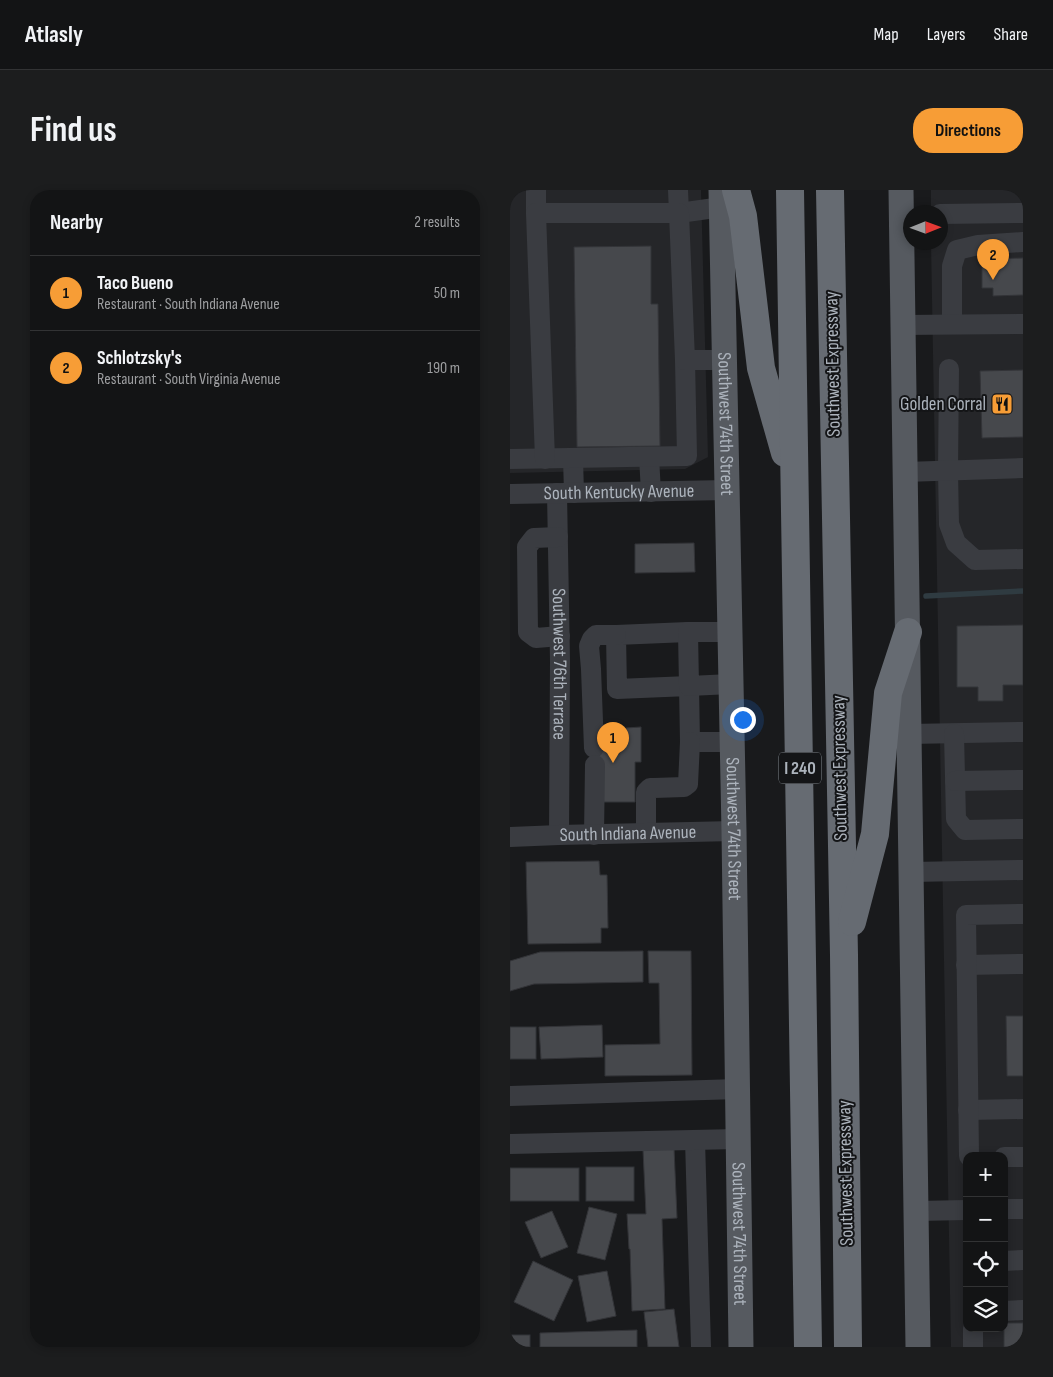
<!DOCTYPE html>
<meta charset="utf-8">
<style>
:root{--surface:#131415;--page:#1c1d1e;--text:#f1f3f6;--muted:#9d9ea0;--line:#323334;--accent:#f79d36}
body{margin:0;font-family:"Sofia Sans Condensed",sans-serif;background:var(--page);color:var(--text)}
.controls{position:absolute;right:15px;bottom:15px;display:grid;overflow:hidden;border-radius:10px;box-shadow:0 2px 8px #0003}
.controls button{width:45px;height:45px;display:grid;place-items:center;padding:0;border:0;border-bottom:1px solid var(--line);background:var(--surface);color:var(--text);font:25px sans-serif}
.compass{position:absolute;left:393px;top:15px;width:45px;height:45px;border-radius:50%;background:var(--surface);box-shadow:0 2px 8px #0003;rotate:89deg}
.you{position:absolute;left:232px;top:529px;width:18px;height:18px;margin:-12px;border:4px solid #fff;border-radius:50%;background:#1a73e8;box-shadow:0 0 0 8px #1a73e833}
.badge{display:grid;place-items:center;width:32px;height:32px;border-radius:50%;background:var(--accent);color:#111;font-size:16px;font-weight:700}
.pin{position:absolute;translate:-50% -41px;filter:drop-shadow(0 1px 2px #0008)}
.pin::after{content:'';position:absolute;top:26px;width:18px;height:15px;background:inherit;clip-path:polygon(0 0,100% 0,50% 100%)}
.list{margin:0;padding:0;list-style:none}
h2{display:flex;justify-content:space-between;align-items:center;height:65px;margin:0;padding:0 20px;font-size:21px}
h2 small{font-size:16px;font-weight:400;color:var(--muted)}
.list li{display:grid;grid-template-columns:32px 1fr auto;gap:15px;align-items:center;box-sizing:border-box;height:75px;padding:0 20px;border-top:1px solid var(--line)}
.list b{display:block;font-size:19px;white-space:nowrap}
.list p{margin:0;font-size:16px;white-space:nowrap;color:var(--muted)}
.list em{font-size:16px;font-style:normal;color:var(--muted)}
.icon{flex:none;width:28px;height:28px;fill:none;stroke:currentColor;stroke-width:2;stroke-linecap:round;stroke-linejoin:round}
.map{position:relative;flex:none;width:513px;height:1157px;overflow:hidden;border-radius:20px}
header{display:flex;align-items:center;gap:30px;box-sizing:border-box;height:70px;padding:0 25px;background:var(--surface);border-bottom:1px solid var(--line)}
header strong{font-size:24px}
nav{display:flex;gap:28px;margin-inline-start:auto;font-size:18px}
.intro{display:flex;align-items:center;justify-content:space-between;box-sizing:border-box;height:120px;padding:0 30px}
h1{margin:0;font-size:35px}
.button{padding:12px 22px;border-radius:20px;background:var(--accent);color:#111;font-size:18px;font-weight:700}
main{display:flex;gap:30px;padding:0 30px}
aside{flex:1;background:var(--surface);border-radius:20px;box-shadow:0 2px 8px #0003}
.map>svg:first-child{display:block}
.built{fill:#252629;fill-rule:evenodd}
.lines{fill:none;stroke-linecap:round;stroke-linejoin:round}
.stream{stroke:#2f3b41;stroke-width:5.5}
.building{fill:#46484c;stroke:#333438}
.minor{stroke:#3a3c41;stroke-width:20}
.major{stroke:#565a60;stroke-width:25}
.highway{stroke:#666b72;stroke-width:28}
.labels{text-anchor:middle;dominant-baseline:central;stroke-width:4;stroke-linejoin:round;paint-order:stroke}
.shield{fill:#141517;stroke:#7e848a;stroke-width:1}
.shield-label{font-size:18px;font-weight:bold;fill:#acb3bc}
.street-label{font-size:19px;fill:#acb3bc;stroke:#141517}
.poi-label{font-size:19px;fill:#acb3bc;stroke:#141517;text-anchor:end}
</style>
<header>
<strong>Atlasly</strong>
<nav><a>Map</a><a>Layers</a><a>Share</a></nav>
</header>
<div class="intro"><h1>Find us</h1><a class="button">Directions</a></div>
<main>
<aside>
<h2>Nearby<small>2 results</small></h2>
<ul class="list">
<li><span class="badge">1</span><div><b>Taco Bueno</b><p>Restaurant · South Indiana Avenue</p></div><em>50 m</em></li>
<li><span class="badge">2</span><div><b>Schlotzsky's</b><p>Restaurant · South Virginia Avenue</p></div><em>190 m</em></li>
</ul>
</aside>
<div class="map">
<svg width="513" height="1157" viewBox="0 0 513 1157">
<rect width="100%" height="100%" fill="#191a1c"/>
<g class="built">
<polygon points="0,0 191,0 198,267 175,279 0,283"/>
<path d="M421,0H513V1157H441L421,53L430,52V22H421ZM457,966H494V1138H457Z"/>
</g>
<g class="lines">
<polyline class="stream" points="416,406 513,401"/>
</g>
<g class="building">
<polygon points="141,56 141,114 148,114 150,256 67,257 64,57"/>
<polygon points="513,68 513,105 483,106 483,98 472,98 472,69"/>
<polygon points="513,180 513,247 472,248 470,181"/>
<polygon points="184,353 185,382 125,383 125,354"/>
<polygon points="513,435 513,495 493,495 493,511 468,511 468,497 447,497 447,436"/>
<polygon points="87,535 101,535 101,540 116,540 116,538 131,537 131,572 125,572 125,612 90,612"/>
<polygon points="89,671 90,685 97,685 98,738 91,738 91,753 18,754 16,672"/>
<polygon points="133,761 133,792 24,794 0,801 0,771 30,762"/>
<polygon points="138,761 181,761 182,885 95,886 95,855 150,854 149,793 139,793"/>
<polygon points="496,826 513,826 513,886 497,886"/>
<polygon points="92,835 93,867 31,869 29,837"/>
<rect x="0" y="837" width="26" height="32"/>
<polygon points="164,958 167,1028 152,1029 155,1119 122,1121 120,1059 119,1059 117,1024 136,1024 133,960"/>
<rect x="76" y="977" width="48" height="34"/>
<rect x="0" y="978" width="69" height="33"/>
<polygon points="79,1017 107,1024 95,1070 67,1063"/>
<polygon points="42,1021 58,1057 31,1068 15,1032"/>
<polygon points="23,1071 63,1090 44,1131 4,1112"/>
<polygon points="97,1081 106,1126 77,1132 68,1086"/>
<polygon points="164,1119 169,1157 138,1157 134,1122"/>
<rect x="494" y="1133" width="19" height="24"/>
<polygon points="127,1140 127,1157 30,1157 30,1143"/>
<rect x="0" y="1145" width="20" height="12"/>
</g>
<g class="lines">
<g class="minor">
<polyline points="26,0 26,23"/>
<polyline points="168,0 169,23 212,17"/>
<polyline points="430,24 513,23"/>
<polyline points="442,134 442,76 447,60 468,55 513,52"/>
<polyline points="392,135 513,134"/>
<polyline points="439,179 438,281 439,334 446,353 465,370 513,369"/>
<polyline points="139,267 141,302"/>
<polyline points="63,268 64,303"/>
<polyline points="0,269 177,266 175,170"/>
<polyline points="35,269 26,23 169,23 175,170 215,170"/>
<polyline points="395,282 513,278"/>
<path id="s1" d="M47,303L50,471L49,645"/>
<path id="s2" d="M0,304L218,300"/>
<polyline points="48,347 24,348 17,357 18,442 26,448 50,446"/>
<polyline points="178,442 106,445 107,499 179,496 180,552 222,552"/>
<polyline points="220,442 178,442 179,496 221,494"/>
<polyline points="399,544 513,542"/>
<polyline points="444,544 446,629 455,640 513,639"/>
<polyline points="84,558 81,479 79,456 82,449 86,445 106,445"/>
<polyline points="445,591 513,590"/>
<polyline points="136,643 136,602 140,598 144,598 174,597 178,594 180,552"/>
<polyline points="84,645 85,575"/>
<path id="s3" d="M0,647L49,645L224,641"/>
<polyline points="401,682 513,680"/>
<polyline points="456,775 513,774"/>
<polyline points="0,906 228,899"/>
<polyline points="458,920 513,919"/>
<polyline points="185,950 191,1157"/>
<polyline points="0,954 228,949"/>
<polyline points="459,966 456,725 513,724"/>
<polyline points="494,967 513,967"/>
<polyline points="494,1019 513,1019"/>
<polyline points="407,1021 457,1020"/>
<polyline points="494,1071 513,1070"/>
<polyline points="494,1121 513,1120"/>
<polyline points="463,1138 463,1157"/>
</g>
<g class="major">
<path id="s4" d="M211,0L224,641L231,1157"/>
<polyline points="391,0 408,1157"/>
</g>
<g class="highway">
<polyline points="226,0 233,26 251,178 275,263"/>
<polyline points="280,0 298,1157"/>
<polyline points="320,0 334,765 338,1157"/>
<polyline points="342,732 365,644 378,503 398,442"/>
</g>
</g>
<defs>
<g id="restaurant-square" transform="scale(1.125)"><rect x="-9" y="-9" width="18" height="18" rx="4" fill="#f79d36" stroke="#141517"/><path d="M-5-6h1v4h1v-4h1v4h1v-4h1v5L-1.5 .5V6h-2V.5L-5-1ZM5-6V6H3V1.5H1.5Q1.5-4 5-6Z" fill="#111"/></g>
</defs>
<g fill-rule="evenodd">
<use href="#restaurant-square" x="492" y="214"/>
</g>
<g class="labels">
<rect class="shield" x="269" y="562.5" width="42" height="31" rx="4"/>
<g class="shield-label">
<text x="290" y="578">I 240</text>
</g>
<g class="street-label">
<text transform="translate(323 174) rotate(-91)">Southwest Expressway</text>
<text stroke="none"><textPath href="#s4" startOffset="234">Southwest 74th Street</textPath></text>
<text stroke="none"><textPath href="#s2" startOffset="109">South Kentucky Avenue</textPath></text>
<text stroke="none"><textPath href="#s1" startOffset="171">Southwest 76th Terrace</textPath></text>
<text transform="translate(330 578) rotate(-91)">Southwest Expressway</text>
<text stroke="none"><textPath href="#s4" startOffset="639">Southwest 74th Street</textPath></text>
<text stroke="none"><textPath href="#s3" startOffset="118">South Indiana Avenue</textPath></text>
<text transform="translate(336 983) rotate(-91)">Southwest Expressway</text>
<text stroke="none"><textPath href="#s4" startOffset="1044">Southwest 74th Street</textPath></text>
</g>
<g class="poi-label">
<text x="476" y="214">Golden Corral</text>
</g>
</g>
</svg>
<div class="controls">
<button>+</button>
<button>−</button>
<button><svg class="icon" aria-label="locate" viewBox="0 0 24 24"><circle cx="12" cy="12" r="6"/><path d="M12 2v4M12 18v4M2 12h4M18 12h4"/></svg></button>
<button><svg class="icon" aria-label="layers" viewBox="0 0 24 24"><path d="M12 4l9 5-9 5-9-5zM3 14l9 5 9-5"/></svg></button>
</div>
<svg class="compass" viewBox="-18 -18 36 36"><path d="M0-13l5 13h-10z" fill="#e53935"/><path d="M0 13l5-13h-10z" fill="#9d9ea0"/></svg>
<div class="you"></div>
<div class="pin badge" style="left:103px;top:573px">1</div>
<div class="pin badge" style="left:483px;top:90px">2</div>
</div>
</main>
